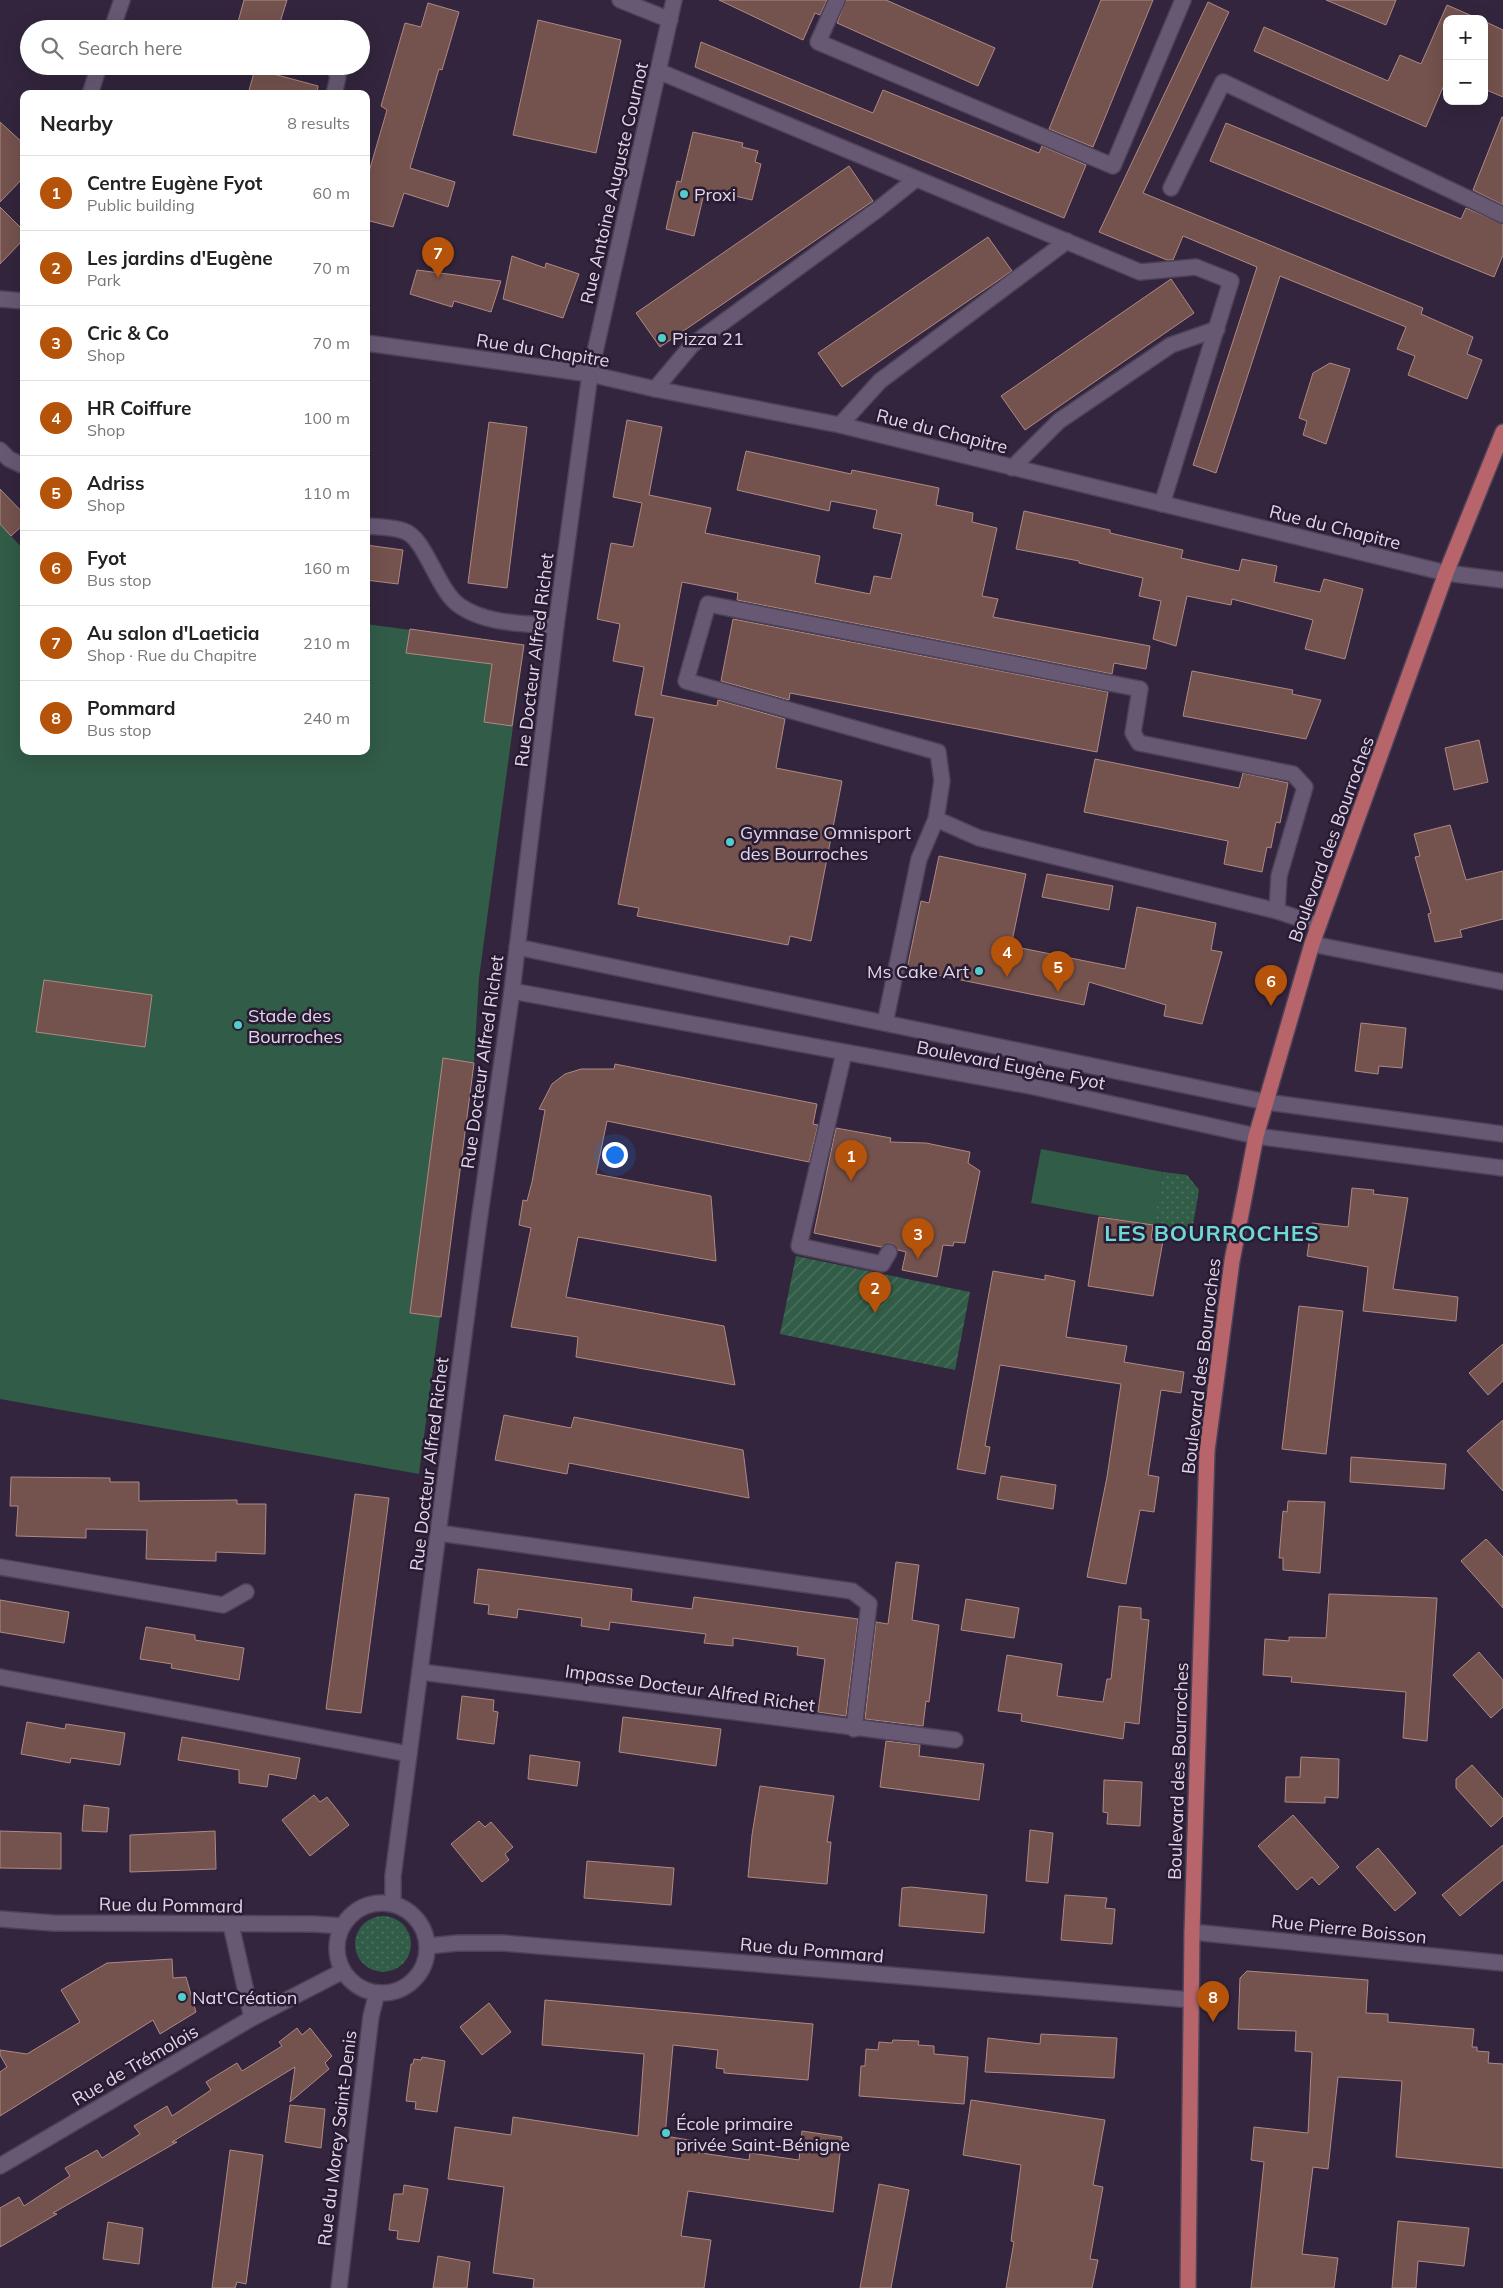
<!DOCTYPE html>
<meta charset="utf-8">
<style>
:root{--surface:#fff;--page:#f2f2f2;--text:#222;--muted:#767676;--line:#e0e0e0;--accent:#b45309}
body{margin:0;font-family:Mulish,sans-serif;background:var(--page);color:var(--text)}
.controls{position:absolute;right:15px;top:15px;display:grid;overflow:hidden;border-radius:10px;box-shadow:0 5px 20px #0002}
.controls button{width:45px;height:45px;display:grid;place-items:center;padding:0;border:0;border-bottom:1px solid var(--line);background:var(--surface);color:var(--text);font:25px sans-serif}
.you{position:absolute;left:614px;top:1154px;width:18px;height:18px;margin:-12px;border:4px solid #fff;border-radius:50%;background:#1a73e8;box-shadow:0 0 0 8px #1a73e833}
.badge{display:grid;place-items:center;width:32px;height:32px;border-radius:50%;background:var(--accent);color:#fff;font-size:16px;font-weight:700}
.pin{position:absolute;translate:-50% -41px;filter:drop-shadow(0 1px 2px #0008)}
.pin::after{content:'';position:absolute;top:26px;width:18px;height:15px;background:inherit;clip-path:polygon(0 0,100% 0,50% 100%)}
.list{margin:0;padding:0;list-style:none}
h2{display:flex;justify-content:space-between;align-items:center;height:65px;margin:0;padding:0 20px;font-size:21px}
h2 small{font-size:16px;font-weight:400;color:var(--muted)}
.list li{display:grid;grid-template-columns:32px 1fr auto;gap:15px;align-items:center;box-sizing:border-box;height:75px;padding:0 20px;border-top:1px solid var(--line)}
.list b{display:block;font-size:19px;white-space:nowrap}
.list p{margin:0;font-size:16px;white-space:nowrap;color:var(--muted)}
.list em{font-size:16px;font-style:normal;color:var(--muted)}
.icon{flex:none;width:28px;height:28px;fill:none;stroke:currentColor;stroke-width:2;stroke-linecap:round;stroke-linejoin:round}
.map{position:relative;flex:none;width:1503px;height:2288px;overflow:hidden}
.search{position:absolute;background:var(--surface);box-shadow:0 5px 20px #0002;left:20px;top:20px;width:350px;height:55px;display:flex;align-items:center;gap:12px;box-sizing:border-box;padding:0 18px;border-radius:28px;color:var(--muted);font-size:19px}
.panel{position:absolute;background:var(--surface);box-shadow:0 5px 20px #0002;left:20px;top:90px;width:350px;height:665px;border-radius:10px}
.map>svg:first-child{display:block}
.grass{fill:url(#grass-dots)}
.garden{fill:url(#garden-furrows)}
.pitch{fill:#315c47}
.building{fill:#74524d;stroke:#af8984}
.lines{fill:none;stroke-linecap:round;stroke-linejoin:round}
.minor-casing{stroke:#4d4257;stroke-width:18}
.major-casing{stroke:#4d4257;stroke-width:18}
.minor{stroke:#675974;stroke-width:15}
.major{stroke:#b7646a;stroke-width:15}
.poi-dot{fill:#53cdc9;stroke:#281b33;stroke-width:2}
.labels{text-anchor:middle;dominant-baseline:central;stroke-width:5;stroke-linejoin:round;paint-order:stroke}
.street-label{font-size:18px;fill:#e0d7e7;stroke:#281b33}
.poi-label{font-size:18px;fill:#e0d7e7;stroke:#281b33;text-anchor:start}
.district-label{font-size:22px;font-weight:bold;letter-spacing:1px;fill:#6dd9d5;stroke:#281b33}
</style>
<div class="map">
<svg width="1503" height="2288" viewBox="0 0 1503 2288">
<defs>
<pattern id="grass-dots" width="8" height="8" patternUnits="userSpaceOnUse" patternTransform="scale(1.25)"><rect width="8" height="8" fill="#315c47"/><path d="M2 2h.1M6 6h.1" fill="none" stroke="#4f7362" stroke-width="1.8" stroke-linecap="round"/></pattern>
<pattern id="garden-furrows" width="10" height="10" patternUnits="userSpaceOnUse" patternTransform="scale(1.25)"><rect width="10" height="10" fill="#315c47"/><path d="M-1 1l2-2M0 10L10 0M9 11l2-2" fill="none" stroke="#4f7362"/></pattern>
</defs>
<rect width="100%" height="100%" fill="#32253d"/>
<g class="grass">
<polygon points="1163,1172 1187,1175 1199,1190 1192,1231 1153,1225"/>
<circle cx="383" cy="1944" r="28"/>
</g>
<polygon class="garden" points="796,1256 970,1292 955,1370 780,1334"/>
<g class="pitch">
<polygon points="0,524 24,550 24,751 366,751 366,624 524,645 479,978 474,1063 419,1474 0,1399"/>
<polygon points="1041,1149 1163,1172 1154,1226 1031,1203"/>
</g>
<g class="building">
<polygon points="244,0 287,0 278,29 236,29"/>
<polygon points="719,0 827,0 820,15 815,13 803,40"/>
<polygon points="846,0 886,0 995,48 978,86 837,23"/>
<polygon points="1101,0 1153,0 1093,147 1049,129"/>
<polygon points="1326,0 1396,0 1386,25"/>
<polygon points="1208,2 1229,12 1143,193 1423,308 1421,314 1473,337 1467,354 1482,360 1467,399 1408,375 1415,356 1397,349 1406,327 1280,276 1216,473 1193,465 1257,267 1183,236 1173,260 1167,260 1099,232"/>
<polygon points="428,3 459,12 442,70 439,69 410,168 455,182 448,207 404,193 393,227 366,220 366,182 387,110 381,106 405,23 421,27"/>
<polygon points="1447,5 1479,19 1447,19 1447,78 1426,127 1254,51 1264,27 1388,81 1400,55 1421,64"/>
<polygon points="538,20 621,40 596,153 513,135"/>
<polygon points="1484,21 1503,30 1503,97 1484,89"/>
<polygon points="701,42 873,113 883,90 1039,153 1042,146 1086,165 1064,218 695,67"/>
<polygon points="255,69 318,86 317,94 248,94"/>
<polygon points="1502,117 1503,117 1503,205 1473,190"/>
<polygon points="0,122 24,144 24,177 0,202"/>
<polygon points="1226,123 1461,219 1466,208 1503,224 1503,255 1494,277 1210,161"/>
<polygon points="693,132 743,143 742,147 758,151 755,162 761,164 752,200 705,189 694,236 666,229 677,181 681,182"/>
<polygon points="849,166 873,201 660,347 636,313"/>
<polygon points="0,207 24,231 24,239 0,264"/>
<polygon points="988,237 1012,271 842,387 818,353"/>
<polygon points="512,256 545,268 546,263 579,274 563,318 503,299"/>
<polygon points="417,270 501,281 491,312 454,301 452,307 410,294"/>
<polygon points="1171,279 1194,313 1025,430 1001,396"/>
<polygon points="1330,363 1350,369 1326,444 1303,435 1307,421 1299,418 1313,373"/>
<polygon points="627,420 662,427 649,495 711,508 705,533 820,556 815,583 870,594 874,576 891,579 902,534 873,528 877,510 831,501 829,511 737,490 746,451 851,474 852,470 939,488 936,505 973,513 972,522 997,528 982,596 998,599 993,617 1150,646 1146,669 1114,663 1112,674 737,600 738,593 682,582 661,695 717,706 718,700 785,719 776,768 842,781 811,941 790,936 788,945 637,916 639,908 618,904 654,718 635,715 644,667 613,661 620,624 597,619 611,543 633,547 642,503 613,497"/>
<polygon points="489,422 527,427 507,588 468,583"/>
<polygon points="0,489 24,514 24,524 11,536 0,524"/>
<polygon points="1024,511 1110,530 1110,533 1183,550 1181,558 1239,571 1242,559 1277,566 1274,582 1320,592 1324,579 1363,589 1345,659 1305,649 1313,620 1232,599 1231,605 1187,596 1176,646 1153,639 1161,601 1139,596 1143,578 1079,563 1079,561 1016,549"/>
<polygon points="366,545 403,550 398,584 366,580"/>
<polygon points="733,619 1108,692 1097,752 790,693 789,700 721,681"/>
<polygon points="410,629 524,645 512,726 484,722 492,664 406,653"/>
<polygon points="1192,671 1293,690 1292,694 1321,700 1306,739 1183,716"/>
<polygon points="1479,740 1488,782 1454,790 1445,748"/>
<polygon points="1095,759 1239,788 1243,773 1288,783 1280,823 1276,822 1271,848 1267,847 1262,872 1224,864 1228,841 1084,812"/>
<polygon points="1450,825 1466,880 1503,871 1503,919 1460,930 1462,937 1435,942 1428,914 1431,913 1415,857 1420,856 1414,834"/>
<polygon points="939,856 1026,874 1011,946 1125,969 1137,907 1216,923 1211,950 1222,952 1202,1024 1164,1016 1166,1005 1089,982 1084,1005 907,969 921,901 929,903"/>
<polygon points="1047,874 1113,886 1109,910 1042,897"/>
<polygon points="44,980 152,995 145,1047 36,1032"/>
<polygon points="1361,1023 1406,1028 1402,1068 1379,1066 1378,1074 1355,1071"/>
<polygon points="443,1058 474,1063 441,1317 410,1313"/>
<polygon points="615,1064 817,1104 813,1124 818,1125 809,1162 607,1121 596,1174 711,1196 716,1261 578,1237 566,1297 724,1326 735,1385 576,1357 578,1337 511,1327 531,1228 519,1225 523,1200 527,1201 532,1182 545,1110 539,1109 552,1084 565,1074 581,1069 614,1069"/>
<polygon points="836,1128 891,1138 890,1142 926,1143 970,1152 968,1163 980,1171 965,1243 954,1242 953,1246 943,1245 937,1277 902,1270 906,1252 898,1250 893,1244 889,1243 881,1247 814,1233"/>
<polygon points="1352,1188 1374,1190 1373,1194 1408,1198 1393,1289 1458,1297 1456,1321 1363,1311 1368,1267 1307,1256 1312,1223 1348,1227"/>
<polygon points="1099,1217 1153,1225 1151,1239 1163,1241 1153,1296 1088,1286"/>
<polygon points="993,1271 1045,1280 1045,1275 1075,1281 1066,1337 1127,1346 1124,1362 1184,1372 1181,1393 1161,1390 1148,1475 1159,1477 1154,1512 1140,1510 1126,1584 1087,1577 1107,1477 1121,1384 1000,1365 985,1446 990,1447 985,1474 957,1469"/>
<polygon points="1299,1306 1343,1311 1326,1454 1282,1449"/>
<polygon points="1503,1344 1503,1381 1488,1395 1469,1373"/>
<polygon points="504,1415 571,1428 574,1417 743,1450 749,1498 569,1463 567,1474 495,1460"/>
<polygon points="1503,1420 1503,1491 1467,1451"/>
<polygon points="1351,1457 1446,1464 1444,1489 1350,1482"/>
<polygon points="1001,1476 1056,1485 1053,1509 997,1499"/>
<polygon points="11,1477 110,1478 110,1482 139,1482 139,1501 237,1500 237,1504 266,1504 265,1554 216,1552 216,1561 146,1559 147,1530 86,1529 86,1538 16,1536 18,1506 10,1506"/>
<polygon points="355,1494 389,1498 361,1713 326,1709"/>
<polygon points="1288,1501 1325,1502 1320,1573 1283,1570 1283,1558 1279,1558 1283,1511 1287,1512"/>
<polygon points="1486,1539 1503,1557 1503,1608 1461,1561"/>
<polygon points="896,1562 919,1565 912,1620 939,1625 929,1702 926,1701 923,1726 865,1719 876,1622 888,1624"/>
<polygon points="478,1569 632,1589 631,1601 692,1609 694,1597 858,1619 846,1716 818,1712 825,1659 797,1655 798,1647 733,1638 733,1646 704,1643 706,1634 610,1622 609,1630 581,1626 582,1618 518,1609 517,1618 488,1614 489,1605 474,1603"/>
<polygon points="1329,1594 1437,1598 1427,1741 1403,1738 1406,1692 1291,1682 1292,1677 1263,1675 1265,1639 1289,1641 1289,1637 1326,1638"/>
<polygon points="966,1599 1019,1608 1014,1638 961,1630"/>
<polygon points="0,1600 69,1612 64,1643 0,1632"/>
<polygon points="1119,1606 1141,1608 1141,1619 1149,1620 1139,1724 1125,1722 1123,1739 1021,1721 1022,1714 998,1711 1007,1655 1062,1664 1057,1696 1103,1702 1107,1679 1111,1679"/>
<polygon points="146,1627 195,1635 195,1640 244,1648 239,1680 171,1668 172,1664 140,1659"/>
<polygon points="1479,1652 1503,1680 1503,1707 1491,1718 1453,1675"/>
<polygon points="462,1696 494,1700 493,1711 498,1712 494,1744 457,1739"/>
<polygon points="623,1717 721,1729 716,1766 619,1752"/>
<polygon points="27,1722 65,1729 66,1724 125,1733 120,1765 71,1758 70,1763 21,1754"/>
<polygon points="182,1737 300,1758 296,1779 269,1774 267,1787 239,1783 239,1770 178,1760"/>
<polygon points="886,1741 920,1745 919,1756 984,1764 979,1800 880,1787"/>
<polygon points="530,1755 580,1762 577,1786 528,1779"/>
<polygon points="1301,1757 1339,1759 1338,1798 1325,1797 1325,1803 1285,1802 1286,1777 1300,1777"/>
<polygon points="1472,1765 1503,1799 1503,1816 1491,1827 1456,1788 1456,1779"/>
<polygon points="1104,1780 1142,1782 1140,1826 1107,1824 1108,1813 1103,1812"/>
<polygon points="760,1786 834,1796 827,1842 831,1842 827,1884 748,1877 752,1835"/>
<polygon points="314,1795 320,1802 327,1797 349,1825 310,1856 282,1820"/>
<polygon points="84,1805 109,1808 107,1832 82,1831"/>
<polygon points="1293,1815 1339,1867 1319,1885 1312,1877 1297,1890 1258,1846"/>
<polygon points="479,1821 485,1827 491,1822 513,1847 505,1854 509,1860 482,1882 451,1844"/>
<polygon points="1030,1830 1053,1833 1048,1883 1026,1881"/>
<polygon points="0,1831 61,1833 61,1869 0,1868"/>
<polygon points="215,1831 216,1869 130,1872 130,1835"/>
<polygon points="1503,1845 1503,1880 1460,1916 1442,1895"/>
<polygon points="1378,1848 1416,1893 1395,1911 1356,1867"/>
<polygon points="587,1861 674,1868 671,1905 584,1898"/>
<polygon points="911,1887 987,1895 984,1933 899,1926 902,1888"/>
<polygon points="1065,1895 1107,1898 1105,1908 1115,1909 1112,1944 1061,1940"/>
<polygon points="172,1959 173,1978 186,1977 196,2012 160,2034 153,2020 0,2116 0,2072 7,2067 0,2055 0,2050 27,2054 80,2022 61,1990 107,1963"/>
<polygon points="1247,1971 1368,1980 1366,2013 1388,2014 1388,2022 1474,2029 1472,2047 1477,2047 1477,2051 1489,2052 1488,2063 1503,2064 1503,2168 1396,2157 1402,2081 1338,2077 1328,2169 1313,2167 1302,2254 1338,2258 1334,2288 1251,2288 1264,2162 1251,2160 1254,2127 1308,2133 1312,2052 1295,2051 1296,2031 1238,2029 1240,1978"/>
<polygon points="545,2000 813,2024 808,2080 724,2073 724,2069 716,2068 718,2050 673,2045 665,2136 695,2141 694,2152 749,2160 750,2153 799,2160 802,2131 842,2137 833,2212 688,2191 681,2236 711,2240 704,2288 533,2288 534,2279 493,2273 504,2187 448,2179 455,2127 511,2135 513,2117 638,2136 644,2054 542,2045"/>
<polygon points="489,2003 511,2032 482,2055 460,2027"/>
<polygon points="297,2028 302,2035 310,2028 332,2056 325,2063 329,2069 290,2102 295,2067 172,2142 177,2142 53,2213 57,2214 0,2247 0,2208 19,2197 24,2206 70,2176 65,2168 97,2150 102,2158 140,2134 134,2126 167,2106 172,2116 211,2090 206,2082 237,2063 242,2071 282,2046 279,2042"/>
<polygon points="1041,2034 1117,2038 1114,2078 985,2072 988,2038 1040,2044"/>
<polygon points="893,2040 919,2041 918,2045 934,2046 934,2054 968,2057 964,2104 859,2096 861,2066 865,2066 866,2049 878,2050 879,2042 892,2043"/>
<polygon points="422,2057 445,2061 437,2112 415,2109 416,2102 406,2101 411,2064 413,2064 414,2059 421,2060"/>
<polygon points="971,2100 1105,2120 1093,2185 1103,2187 1090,2259 1098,2260 1092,2288 1006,2288 1014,2242 1011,2241 1021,2165 963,2155"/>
<polygon points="290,2105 325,2109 321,2148 285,2142"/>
<polygon points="230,2150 263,2155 246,2284 237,2282 235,2288 212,2288"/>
<polygon points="879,2184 909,2190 891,2288 860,2288"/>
<polygon points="404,2185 428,2189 419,2242 397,2239 398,2231 389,2230 394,2194 403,2194"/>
<polygon points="1398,2221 1469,2228 1464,2266 1418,2261 1416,2288 1392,2288"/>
<polygon points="108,2222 143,2228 139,2264 103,2259"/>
<polygon points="438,2256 470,2262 467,2288 433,2288"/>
</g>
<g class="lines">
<g class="minor-casing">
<g id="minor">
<polyline points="620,0 670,20"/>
<polyline points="837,0 818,42 1113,166 1183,0"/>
<polyline points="112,29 122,0"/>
<polyline points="334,66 338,77 334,94"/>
<polyline points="658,71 1140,272 1196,267 1231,281 1162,504"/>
<polyline points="90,94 99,66"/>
<polyline points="1171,188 1223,82 1503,215"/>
<polyline points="0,299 24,301"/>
<polyline points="366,343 590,374 655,389 840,425 1446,573 1503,580"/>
<polyline points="655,389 692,345 877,210 916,179"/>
<polyline points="840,425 880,381 1067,241"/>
<polyline points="0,450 9,459 24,466"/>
<polyline points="1012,468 1059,421 1171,345 1217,329"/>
<path d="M366,526C378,527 393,527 404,531C426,538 437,591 460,606C488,625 525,623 556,626"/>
<polyline points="936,819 979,838 1277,911 1319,925"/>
<polyline points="1312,944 1503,982"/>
<polyline points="517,947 1266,1102 1503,1134"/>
<polyline points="512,991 1030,1086 1256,1136 1503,1168"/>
<polyline points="885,1023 919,859 936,819 942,781 938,752 686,681 708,604 1140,689 1133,733 1139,743 1293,774 1305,787 1279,876 1277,911"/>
<polyline points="844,1053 799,1246 882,1264 889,1252"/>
<polyline points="439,1533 852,1591 869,1604 854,1729"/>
<polyline points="0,1567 223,1605 246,1592"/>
<polyline points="421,1672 955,1740"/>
<polyline points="0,1677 409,1754"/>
<circle cx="382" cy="1948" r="45"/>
<polyline points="393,1903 393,1876 479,1221 512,991 556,626 590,374 674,0"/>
<polyline points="0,1919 53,1923 314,1924 342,1926"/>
<polyline points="231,1925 252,2018"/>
<polyline points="1192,1932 1503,1963"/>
<polyline points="428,1946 458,1943 503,1943 1192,2000"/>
<polyline points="0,2166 252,2018 343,1971"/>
<polyline points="339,2288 371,2016 377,1993"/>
</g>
</g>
<g class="major-casing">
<polyline id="major" points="1188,2288 1192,1932 1207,1451 1232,1261 1256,1136 1312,944 1446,573 1503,432"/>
</g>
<use href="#minor" class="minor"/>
<use href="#major" class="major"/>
</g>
<g class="poi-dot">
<circle cx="684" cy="194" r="5"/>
<circle cx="662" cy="338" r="5"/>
<circle cx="730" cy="842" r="5"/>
<circle cx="979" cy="971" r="5"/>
<circle cx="238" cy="1025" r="5"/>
<circle cx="182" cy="1997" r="5"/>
<circle cx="666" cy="2133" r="5"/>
</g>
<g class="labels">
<g class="street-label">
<text transform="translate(614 183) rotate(-77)">Rue Antoine Auguste Cournot</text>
<text transform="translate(543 350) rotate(9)">Rue du Chapitre</text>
<text transform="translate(942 431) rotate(14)">Rue du Chapitre</text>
<text transform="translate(1335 527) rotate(14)">Rue du Chapitre</text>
<text transform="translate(534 660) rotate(-83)">Rue Docteur Alfred Richet</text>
<text transform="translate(1331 839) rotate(-70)">Boulevard des Bourroches</text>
<text transform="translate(482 1062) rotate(-82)">Rue Docteur Alfred Richet</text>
<text transform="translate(1011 1065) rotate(11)">Boulevard Eugène Fyot</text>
<text transform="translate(1201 1366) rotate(-83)">Boulevard des Bourroches</text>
<text transform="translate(429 1464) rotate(-83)">Rue Docteur Alfred Richet</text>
<text transform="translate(690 1688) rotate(8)">Impasse Docteur Alfred Richet</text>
<text transform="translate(1178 1771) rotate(-88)">Boulevard des Bourroches</text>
<text transform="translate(171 1905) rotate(1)">Rue du Pommard</text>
<text transform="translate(1349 1929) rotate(6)">Rue Pierre Boisson</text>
<text transform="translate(812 1950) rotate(5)">Rue du Pommard</text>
<text transform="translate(135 2065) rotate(-30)">Rue de Trémolois</text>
<text transform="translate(337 2138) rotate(-83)">Rue du Morey Saint-Denis</text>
</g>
<g class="poi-label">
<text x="694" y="194">Proxi</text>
<text x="672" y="338">Pizza 21</text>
<text x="740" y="832">Gymnase Omnisport<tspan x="740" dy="21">des Bourroches</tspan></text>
<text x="969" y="971" text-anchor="end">Ms Cake Art</text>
<text x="248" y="1015">Stade des<tspan x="248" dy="21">Bourroches</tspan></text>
<text x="192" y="1997">Nat'Création</text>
<text x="676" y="2123">École primaire<tspan x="676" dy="21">privée Saint-Bénigne</tspan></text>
</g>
<g class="district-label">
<text x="1212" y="1233">LES BOURROCHES</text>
</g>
</g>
</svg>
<div class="controls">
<button>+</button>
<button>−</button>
</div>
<div class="you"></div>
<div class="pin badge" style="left:851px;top:1181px">1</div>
<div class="pin badge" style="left:875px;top:1313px">2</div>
<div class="pin badge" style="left:918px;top:1259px">3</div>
<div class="pin badge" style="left:1007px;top:977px">4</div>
<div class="pin badge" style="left:1058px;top:992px">5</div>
<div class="pin badge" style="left:1271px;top:1006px">6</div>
<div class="pin badge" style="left:438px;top:278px">7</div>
<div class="pin badge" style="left:1213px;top:2022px">8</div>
<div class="search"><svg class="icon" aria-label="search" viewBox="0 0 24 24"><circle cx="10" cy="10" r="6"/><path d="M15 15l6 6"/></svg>Search here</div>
<section class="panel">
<h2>Nearby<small>8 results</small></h2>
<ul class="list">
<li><span class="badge">1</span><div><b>Centre Eugène Fyot</b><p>Public building</p></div><em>60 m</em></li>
<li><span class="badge">2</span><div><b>Les jardins d'Eugène</b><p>Park</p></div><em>70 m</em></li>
<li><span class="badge">3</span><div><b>Cric &amp; Co</b><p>Shop</p></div><em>70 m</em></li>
<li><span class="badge">4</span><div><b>HR Coiffure</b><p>Shop</p></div><em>100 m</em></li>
<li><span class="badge">5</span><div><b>Adriss</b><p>Shop</p></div><em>110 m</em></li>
<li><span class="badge">6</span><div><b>Fyot</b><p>Bus stop</p></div><em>160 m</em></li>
<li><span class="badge">7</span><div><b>Au salon d'Laeticia</b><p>Shop · Rue du Chapitre</p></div><em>210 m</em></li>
<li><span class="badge">8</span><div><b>Pommard</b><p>Bus stop</p></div><em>240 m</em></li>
</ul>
</section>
</div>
